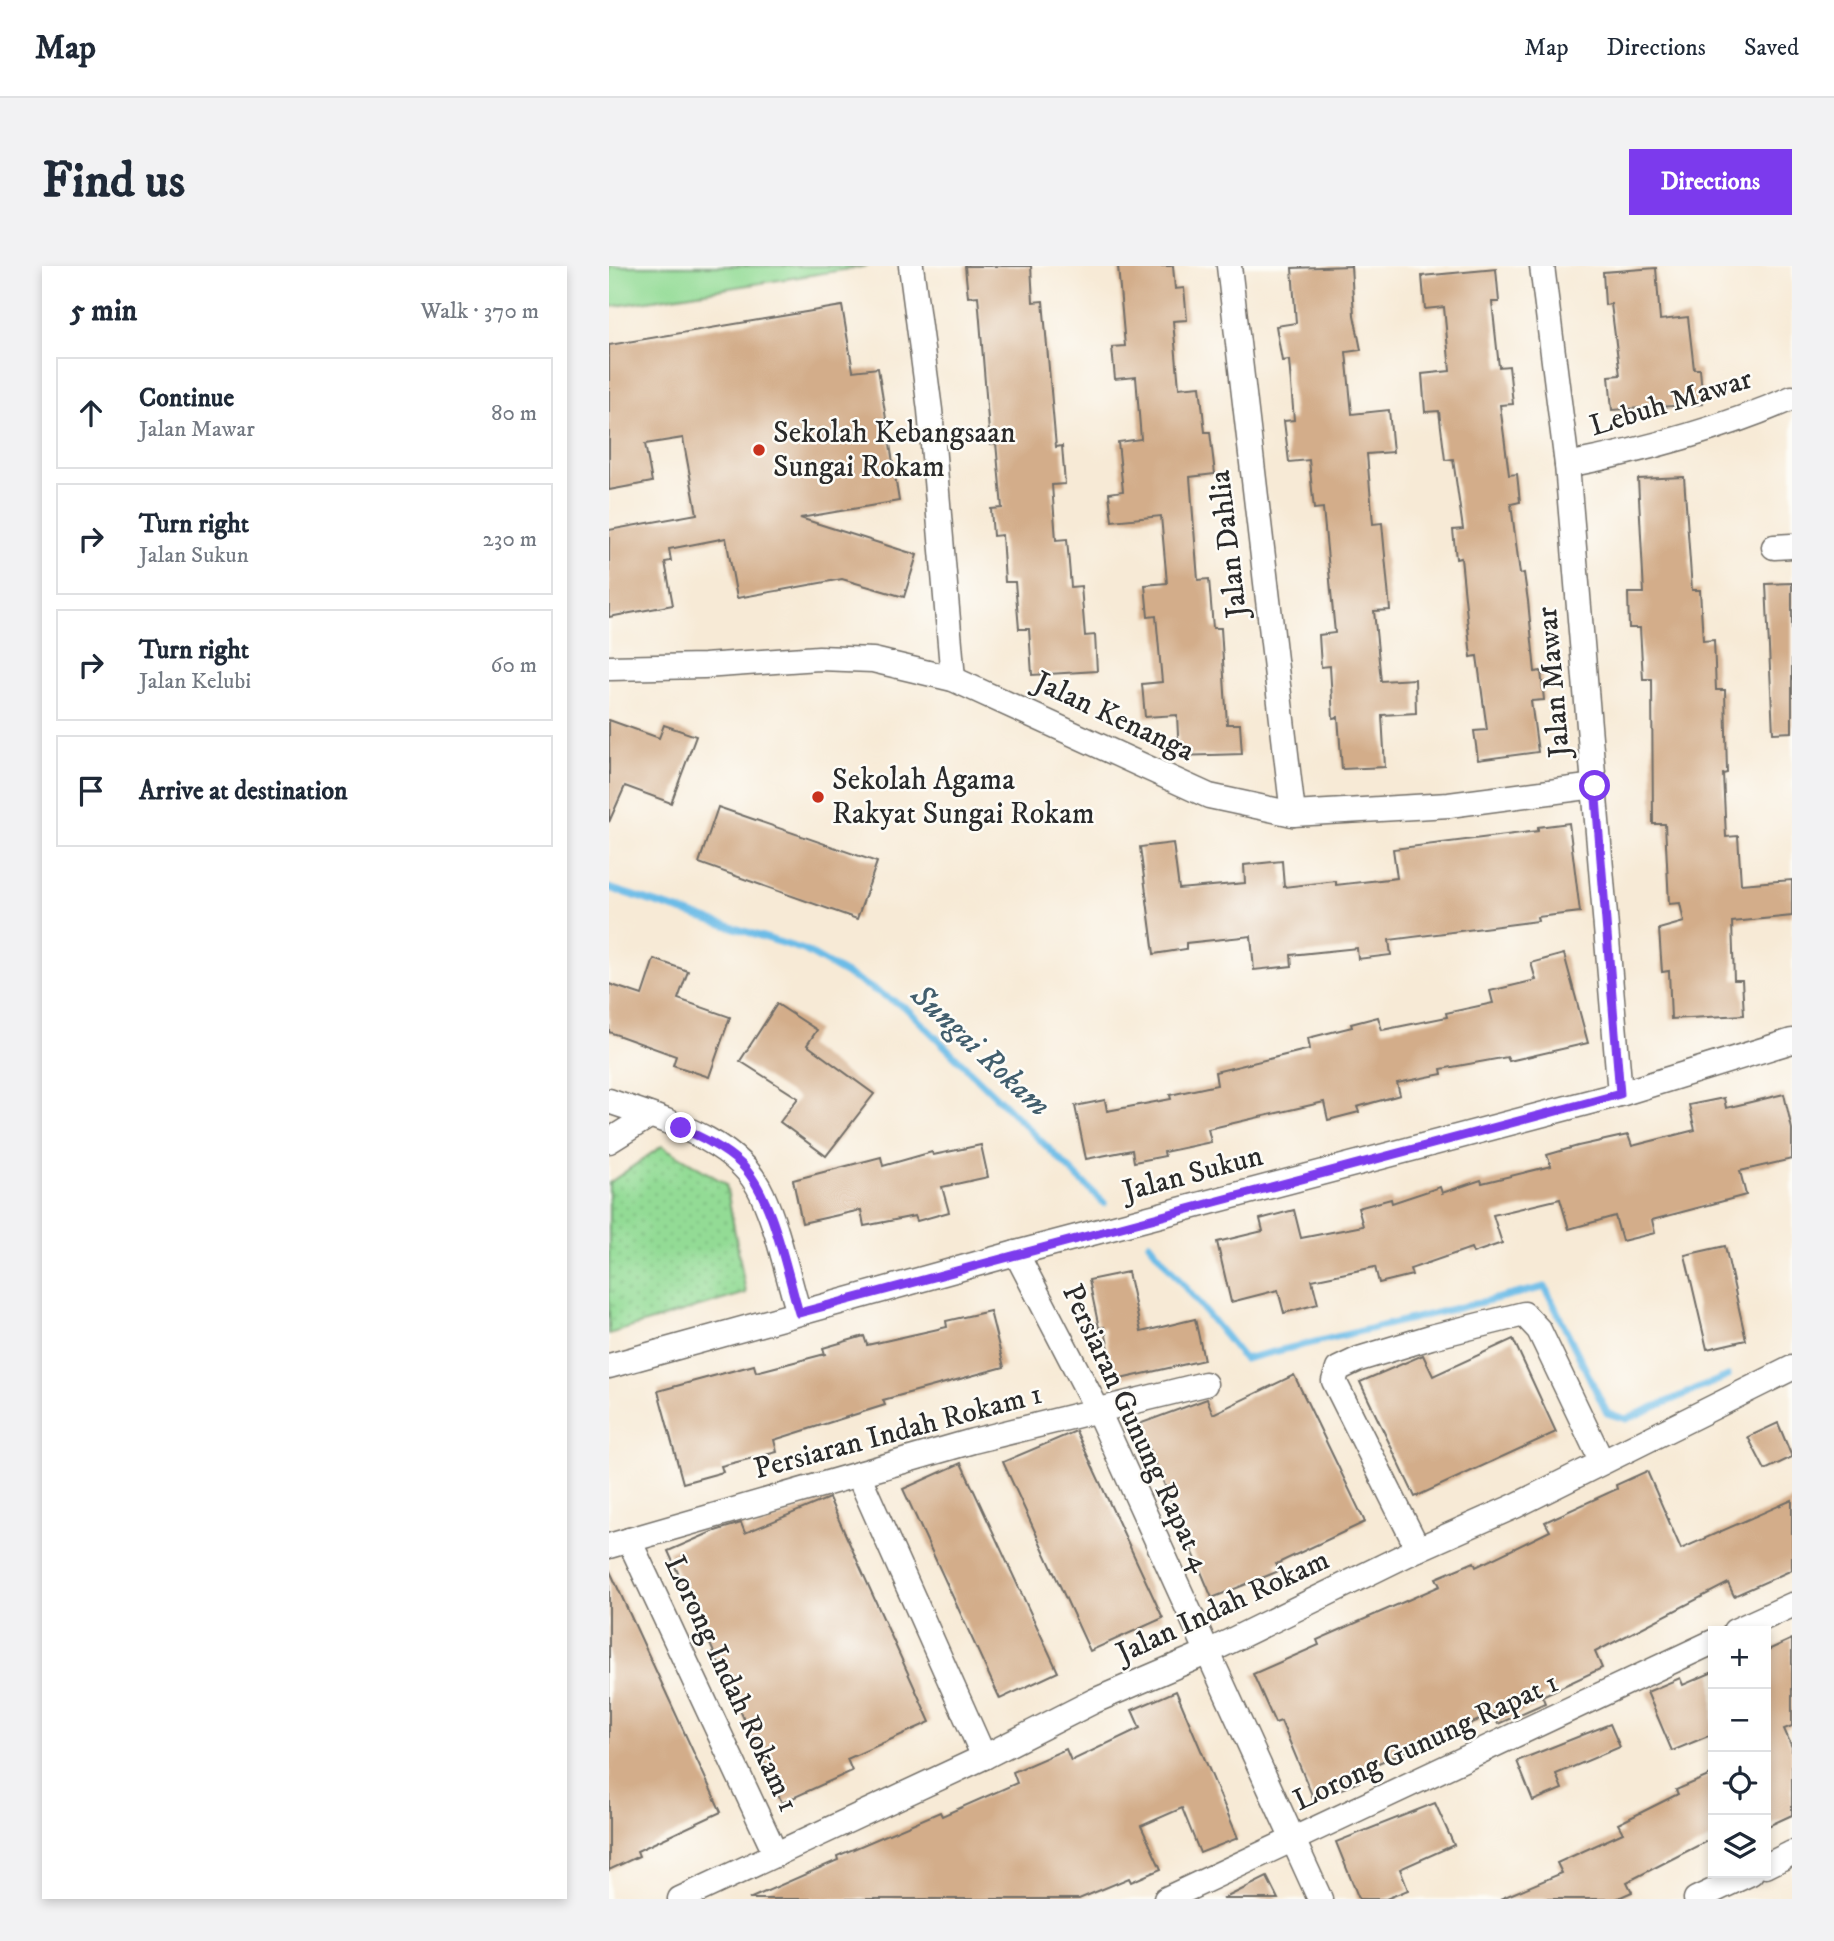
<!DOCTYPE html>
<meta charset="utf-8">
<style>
:root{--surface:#fff;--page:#f2f2f3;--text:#1f2937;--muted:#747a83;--line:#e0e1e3;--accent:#7c3aed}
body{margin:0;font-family:"IM FELL DW Pica",serif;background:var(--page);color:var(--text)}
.controls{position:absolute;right:21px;bottom:21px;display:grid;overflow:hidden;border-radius:0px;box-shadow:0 4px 10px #0003}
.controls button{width:63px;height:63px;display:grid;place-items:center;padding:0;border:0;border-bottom:2px solid var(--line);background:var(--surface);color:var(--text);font:35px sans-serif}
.stop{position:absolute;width:21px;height:21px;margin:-16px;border:5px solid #7c3aed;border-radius:50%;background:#fff}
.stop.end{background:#7c3aed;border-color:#fff;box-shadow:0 2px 7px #0008}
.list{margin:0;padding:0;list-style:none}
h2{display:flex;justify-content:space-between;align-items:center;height:91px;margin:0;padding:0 28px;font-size:30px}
h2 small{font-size:23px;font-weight:400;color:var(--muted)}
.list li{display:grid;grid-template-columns:46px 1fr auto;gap:21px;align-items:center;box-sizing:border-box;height:112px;margin:0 14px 14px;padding:0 14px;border:2px solid var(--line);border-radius:0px}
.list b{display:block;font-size:26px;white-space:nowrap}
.list p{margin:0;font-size:23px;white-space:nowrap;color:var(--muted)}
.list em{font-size:23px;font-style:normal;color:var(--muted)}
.icon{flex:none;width:38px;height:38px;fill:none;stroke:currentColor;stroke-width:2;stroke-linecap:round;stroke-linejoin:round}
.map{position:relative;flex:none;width:1183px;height:1633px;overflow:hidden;border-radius:0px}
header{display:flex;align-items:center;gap:42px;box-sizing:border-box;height:98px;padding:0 35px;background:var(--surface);border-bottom:2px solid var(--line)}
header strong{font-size:33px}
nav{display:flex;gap:38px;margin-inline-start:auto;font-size:24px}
.intro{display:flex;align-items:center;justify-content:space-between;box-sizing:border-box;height:168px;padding:0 42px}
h1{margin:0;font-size:49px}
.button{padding:18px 32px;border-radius:0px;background:var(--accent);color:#fff;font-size:24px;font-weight:700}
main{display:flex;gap:42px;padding:0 42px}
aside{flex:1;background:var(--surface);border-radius:0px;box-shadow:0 4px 10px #0003}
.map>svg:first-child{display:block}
.grass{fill:#93db95;stroke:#5f8360;stroke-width:2}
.park{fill:url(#park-dots);stroke:#5f8360;stroke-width:2}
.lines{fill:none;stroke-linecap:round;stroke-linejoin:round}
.stream{stroke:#6cbce7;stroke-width:7}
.building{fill:#d3ad8a}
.minor-casing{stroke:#726e67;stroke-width:27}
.minor{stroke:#fff;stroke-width:24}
.route{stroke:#7c3aed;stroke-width:9}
.poi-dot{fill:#c8321e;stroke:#fdfcf7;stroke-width:2.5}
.labels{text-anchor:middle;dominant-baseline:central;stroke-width:5;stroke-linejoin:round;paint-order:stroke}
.street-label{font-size:30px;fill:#2b2b2b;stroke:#fdfcf7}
.poi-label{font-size:30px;fill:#2b2b2b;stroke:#fdfcf7;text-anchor:start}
.water-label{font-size:32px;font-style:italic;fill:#425e6d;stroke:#fdfcf7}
</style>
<header>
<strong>Map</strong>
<nav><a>Map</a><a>Directions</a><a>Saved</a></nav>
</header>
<div class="intro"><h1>Find us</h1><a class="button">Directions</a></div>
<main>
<aside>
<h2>5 min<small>Walk · 370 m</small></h2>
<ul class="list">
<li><svg class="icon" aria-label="ahead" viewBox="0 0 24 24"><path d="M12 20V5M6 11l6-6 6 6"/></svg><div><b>Continue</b><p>Jalan Mawar</p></div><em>80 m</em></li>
<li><svg class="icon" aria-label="right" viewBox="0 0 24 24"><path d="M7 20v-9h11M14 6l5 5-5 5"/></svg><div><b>Turn right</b><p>Jalan Sukun</p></div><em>230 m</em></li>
<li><svg class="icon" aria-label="right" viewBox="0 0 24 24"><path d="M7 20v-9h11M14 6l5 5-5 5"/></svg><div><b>Turn right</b><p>Jalan Kelubi</p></div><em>60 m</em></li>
<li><svg class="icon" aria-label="arrive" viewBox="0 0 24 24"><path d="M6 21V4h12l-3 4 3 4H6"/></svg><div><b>Arrive at destination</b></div></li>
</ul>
</aside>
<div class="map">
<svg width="1183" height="1633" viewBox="0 0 1183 1633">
<defs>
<pattern id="park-dots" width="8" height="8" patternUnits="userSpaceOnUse" patternTransform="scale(1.75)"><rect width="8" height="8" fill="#93db95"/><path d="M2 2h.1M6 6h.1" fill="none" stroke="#7fbc81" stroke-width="1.8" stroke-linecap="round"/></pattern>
</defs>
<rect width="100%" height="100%" fill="#fdfcf7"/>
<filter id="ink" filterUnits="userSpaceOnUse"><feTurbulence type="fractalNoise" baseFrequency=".0143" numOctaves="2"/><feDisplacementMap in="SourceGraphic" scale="14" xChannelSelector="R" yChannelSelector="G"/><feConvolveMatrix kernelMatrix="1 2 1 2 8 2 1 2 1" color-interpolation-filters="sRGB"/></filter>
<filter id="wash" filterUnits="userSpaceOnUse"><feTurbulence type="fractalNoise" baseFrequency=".00686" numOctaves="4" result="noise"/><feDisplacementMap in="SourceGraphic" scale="28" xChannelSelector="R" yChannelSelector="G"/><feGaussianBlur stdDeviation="1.57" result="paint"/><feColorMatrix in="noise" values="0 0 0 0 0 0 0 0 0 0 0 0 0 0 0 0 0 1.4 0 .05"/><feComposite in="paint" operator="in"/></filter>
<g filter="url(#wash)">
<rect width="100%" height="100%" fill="#f7ead6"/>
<polygon class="grass" points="0,0 259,0 0,41"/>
<polygon class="park" points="53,880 117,918 137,1027 0,1068 0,917"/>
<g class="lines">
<g class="stream">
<polyline points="0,622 195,684 297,742 495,937"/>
<polyline points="540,977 635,1093 936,1021 998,1147 1017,1153 1119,1110"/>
</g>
</g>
<g id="blocks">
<g class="building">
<polygon points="356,0 422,0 424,36 434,35 447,181 453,180 456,218 443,219 447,274 458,273 462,321 472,320 476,370 486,369 488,405 423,409 420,363 410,363 406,316 396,316 393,269 384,270 382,243 393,242 387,177 381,178 369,30 359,31"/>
<polygon points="509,0 564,0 566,23 575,22 578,54 564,55 570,122 591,120 596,166 601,166 606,208 581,211 589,314 600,313 604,362 612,362 618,458 631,458 633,488 570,490 568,449 536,451 533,418 553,416 547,350 539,351 536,319 558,317 552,250 503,255 500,227 514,225 509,176 532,173 527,111 506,113 503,81 516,80"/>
<polygon points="742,0 745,49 752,84 737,86 743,148 780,144 784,186 758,188 764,258 773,257 781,344 765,345 772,415 806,413 807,447 773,449 776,501 733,503 729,451 724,452 721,400 712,401 710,369 726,367 714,242 705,243 700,194 680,196 675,155 685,154 680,94 673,95 667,60 687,57 683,2"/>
<polygon points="1047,2 1051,54 1079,51 1085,103 1091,103 1094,138 1003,144 1000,110 1011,109 1002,38 996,39 994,6"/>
<polygon points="887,3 890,36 883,36 890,101 900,100 904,138 891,139 900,209 908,208 911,236 902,238 911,308 915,307 919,335 926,406 932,405 935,434 922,435 929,486 869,494 865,465 878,464 868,390 862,391 852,292 847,293 844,264 854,263 844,193 836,194 830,145 816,146 813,108 841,105 835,41 816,43 813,10"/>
<polygon points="233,40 244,105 269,102 290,235 191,252 308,289 295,331 233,313 128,332 117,272 60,283 62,295 56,296 64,339 0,351 0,264 88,248 74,172 36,178 43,216 0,224 0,79"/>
<polygon points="1075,211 1083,324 1091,324 1094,375 1105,374 1107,424 1116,424 1118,507 1114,508 1117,571 1129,570 1132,618 1183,614 1183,650 1123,656 1125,714 1133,714 1135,749 1062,753 1060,705 1053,706 1050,663 1075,656 1071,637 1060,638 1056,558 1044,558 1043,413 1034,413 1031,362 1020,362 1019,327 1035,327 1029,213"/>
<polygon points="1183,317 1183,466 1164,467 1157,318"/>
<polygon points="0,454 50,472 55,459 87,470 62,537 16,520 0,556"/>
<polygon points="109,541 268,596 248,653 90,597"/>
<polygon points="960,557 971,646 928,651 929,655 780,674 782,689 749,693 748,682 682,689 683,700 645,704 642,670 577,677 577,683 545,688 531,581 564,577 570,623 636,617 635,599 673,595 675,621 727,615 727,619 788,612 784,583 929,565 929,561"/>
<polygon points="955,688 979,777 900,795 898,791 832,803 833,808 788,817 791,829 748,841 750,846 719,854 715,836 599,863 602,876 555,886 556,890 525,896 523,884 477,893 466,840 496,834 498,845 562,833 561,829 608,819 606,806 701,783 699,772 743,761 742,758 769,751 773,764 838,751 837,747 884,737 881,725 927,714 922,697"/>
<polygon points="45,693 79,705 69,733 121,751 100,811 64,799 67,790 0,766 0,718 33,729"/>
<polygon points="168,738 208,764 198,779 265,828 217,890 171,856 189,832 131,795"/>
<polygon points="1175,828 1183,863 1183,893 1131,905 1137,929 1043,954 1046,967 1013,975 1006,950 960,963 951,933 884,949 893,977 864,987 862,982 801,1003 803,1009 770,1017 766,1001 703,1014 709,1038 675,1047 669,1024 622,1036 608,976 654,965 651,953 685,944 692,972 754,960 749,942 782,933 783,937 831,921 833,927 872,914 873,917 942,900 938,889 969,880 1019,869 1023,880 1086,864 1080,839 1115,832 1117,842"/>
<polygon points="372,879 379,911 333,921 340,946 308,955 306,950 255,960 252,944 193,957 184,914 272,891 274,900 323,886 324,889"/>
<polygon points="1116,980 1137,1074 1098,1083 1076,989"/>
<polygon points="519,1006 532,1066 586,1053 595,1094 507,1114 495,1061 490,1062 480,1014"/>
<polygon points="381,1045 395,1101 274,1134 276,1139 165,1174 168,1186 112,1200 114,1206 74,1217 49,1125 145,1099 147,1106 216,1088 214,1082 255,1070 258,1079 338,1061 337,1055"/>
<polygon points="904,1073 947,1166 806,1231 751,1116 814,1089 824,1110"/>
<polygon points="685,1109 756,1256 667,1298 670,1305 603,1332 530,1158 598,1133 604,1148"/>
<polygon points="1169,1157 1183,1191 1156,1204 1139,1171"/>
<polygon points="467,1165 554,1352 481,1385 394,1196"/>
<polygon points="352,1197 449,1406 391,1433 294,1223"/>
<polygon points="1038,1205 1072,1283 1183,1234 1183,1304 1125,1330 1119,1317 986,1386 993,1402 933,1430 936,1437 889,1458 884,1448 746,1507 750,1516 705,1534 672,1455 666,1457 644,1408 710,1379 708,1374 831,1320 827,1312 865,1296 867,1301 941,1265 936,1256 1008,1223 1007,1219"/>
<polygon points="220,1232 321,1456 238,1493 243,1505 173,1537 59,1285 103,1266 132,1257 136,1267"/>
<polygon points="0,1303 112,1546 28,1585 30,1590 0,1604"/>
<polygon points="1183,1373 1183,1460 1175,1463 1183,1481 1183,1549 1157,1561 1157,1385"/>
<polygon points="1104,1406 1104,1468 1063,1485 1038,1426 1071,1412 1074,1419"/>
<polygon points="567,1425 629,1572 591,1587 573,1542 532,1560 552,1603 522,1616 520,1612 470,1633 140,1633 229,1594 228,1590 331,1546 333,1550 408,1517 404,1506 457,1483 462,1495 531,1462 523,1444"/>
<polygon points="1001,1458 1011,1481 947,1508 953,1523 924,1535 908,1495"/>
<polygon points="1104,1508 1104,1572 1018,1616 1023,1626 1007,1633 891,1633 953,1607 948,1597 1014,1567 1009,1558 1069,1528 1067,1524"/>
<polygon points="826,1537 845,1579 791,1603 799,1624 777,1633 750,1633 727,1576"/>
<polygon points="658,1611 669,1633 614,1633"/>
</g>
</g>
</g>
<g filter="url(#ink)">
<use href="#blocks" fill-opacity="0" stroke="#726e67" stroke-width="2"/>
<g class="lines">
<g class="minor-casing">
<g id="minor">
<polyline points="302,0 321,144 344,413"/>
<polyline points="620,0 684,548"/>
<polyline points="933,0 958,199 1011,828"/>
<path d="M958,199C1036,184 1110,164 1183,132"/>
<polyline points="1165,281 1183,280"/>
<polyline points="0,402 95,400 210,392 264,394 344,413 600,530 684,548 840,539 986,520"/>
<path d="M0,835C53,854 128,872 153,928C170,965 178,1009 190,1047"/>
<polyline points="0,875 40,850"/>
<polyline points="407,987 489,1145 711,1633"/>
<polyline points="0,1100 407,987 1011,828 1183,775"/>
<polyline points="249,1208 375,1491"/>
<polyline points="20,1274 167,1589"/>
<polyline points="0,1280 364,1175 596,1118"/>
<polyline points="809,1283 725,1115 729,1103 750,1093 822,1071 915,1048 930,1064 993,1196"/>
<polyline points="1126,1365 1183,1339"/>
<polyline points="1157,1600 1183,1587"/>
<polyline points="71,1633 375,1491 485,1435 597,1387 809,1283 906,1240 1183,1102"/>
<polyline points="557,1633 1104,1376"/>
<polyline points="1087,1633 1142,1607"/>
</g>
</g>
<use href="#minor" class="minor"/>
</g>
</g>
<g class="lines" filter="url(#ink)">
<path class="route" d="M72,862C94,872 115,882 132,898C164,930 177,1004 190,1047L1011,828L986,520"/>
</g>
<g class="poi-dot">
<circle cx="150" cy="184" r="7"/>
<circle cx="209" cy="531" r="7"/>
</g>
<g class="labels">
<g class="street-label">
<text transform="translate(1062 137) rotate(-17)">Lebuh Mawar</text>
<text transform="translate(620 278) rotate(-97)">Jalan Dahlia</text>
<text transform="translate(945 416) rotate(-95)">Jalan Mawar</text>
<text transform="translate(505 451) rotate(25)">Jalan Kenanga</text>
<text transform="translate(584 908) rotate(-15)">Jalan Sukun</text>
<text transform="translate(527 1162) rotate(65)">Persiaran Gunung Rapat 4</text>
<text transform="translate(289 1166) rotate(-15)">Persiaran Indah Rokam 1</text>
<text transform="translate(614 1341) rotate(-25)">Jalan Indah Rokam</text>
<text transform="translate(122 1418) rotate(65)">Lorong Indah Rokam 1</text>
<text transform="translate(817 1476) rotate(-25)">Lorong Gunung Rapat 1</text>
</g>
<g class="poi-label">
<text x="164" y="167">Sekolah Kebangsaan<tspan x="164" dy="34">Sungai Rokam</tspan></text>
<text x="223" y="514">Sekolah Agama<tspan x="223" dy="34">Rakyat Sungai Rokam</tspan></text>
</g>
<g class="water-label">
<text transform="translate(371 785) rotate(43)">Sungai Rokam</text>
</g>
</g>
</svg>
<div class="controls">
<button>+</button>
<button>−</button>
<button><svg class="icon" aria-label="locate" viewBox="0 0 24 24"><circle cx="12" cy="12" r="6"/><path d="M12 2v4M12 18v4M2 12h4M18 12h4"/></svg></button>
<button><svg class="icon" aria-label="layers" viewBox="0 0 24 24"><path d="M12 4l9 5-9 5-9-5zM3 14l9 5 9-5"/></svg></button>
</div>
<div class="stop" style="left:986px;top:520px"></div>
<div class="stop end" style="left:72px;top:862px"></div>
</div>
</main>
